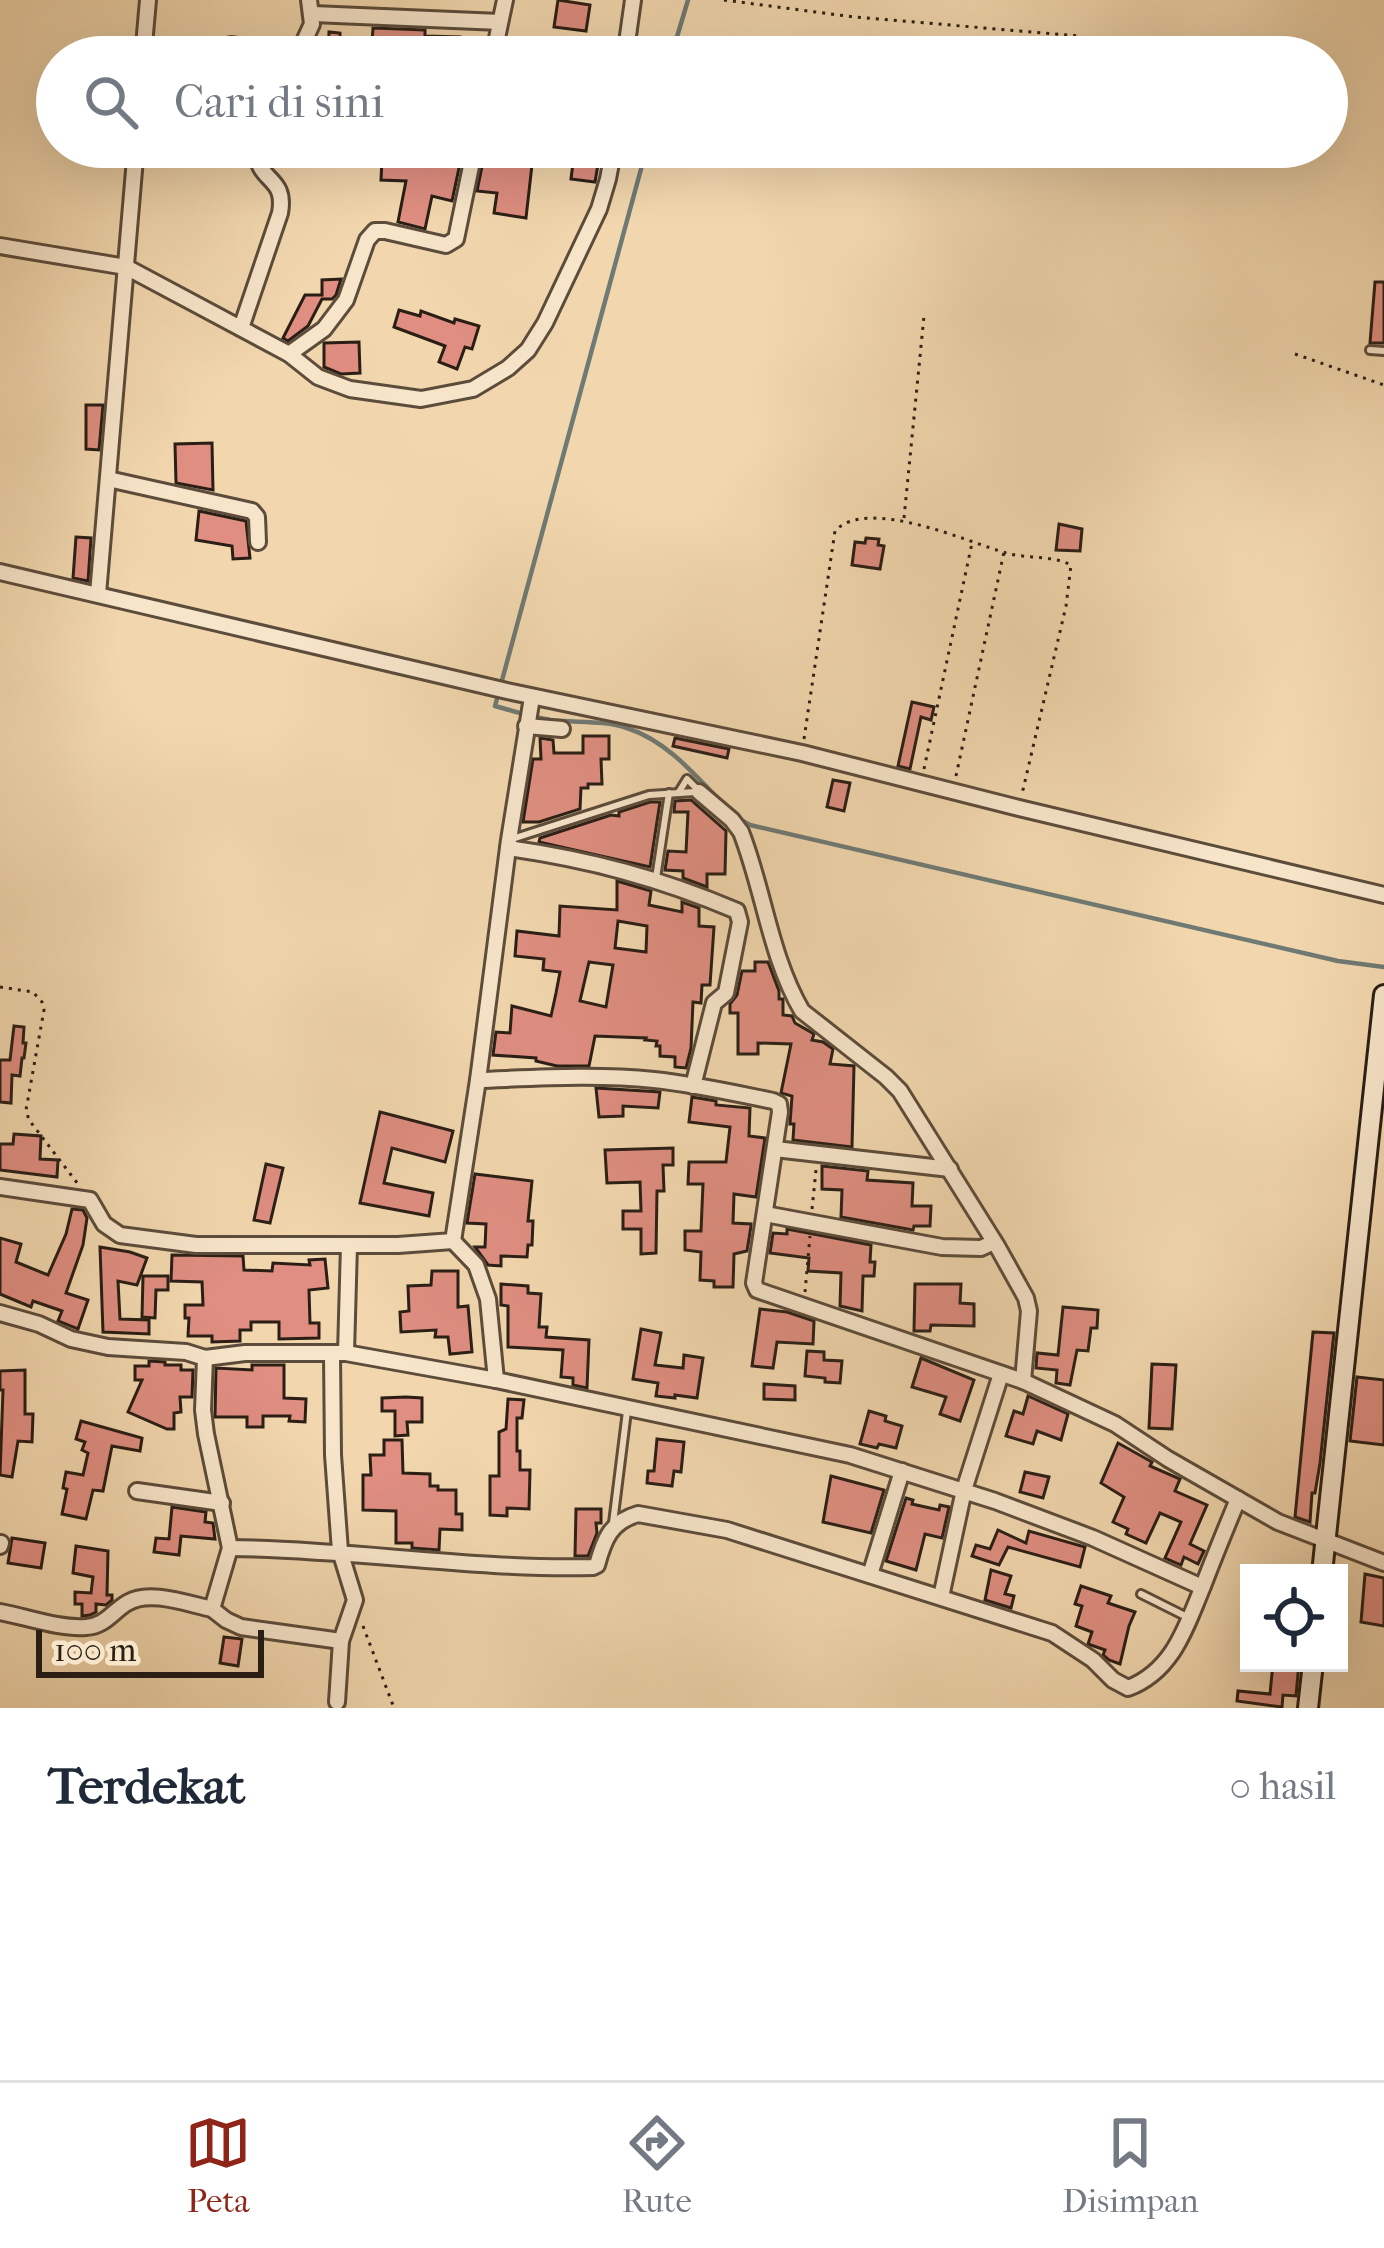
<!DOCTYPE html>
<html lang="id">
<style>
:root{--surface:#fff;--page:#f6f6f7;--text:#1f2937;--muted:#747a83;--line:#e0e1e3;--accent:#8f2418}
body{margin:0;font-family:"IM FELL French Canon",serif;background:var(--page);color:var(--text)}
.controls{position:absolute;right:36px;bottom:36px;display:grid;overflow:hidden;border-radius:0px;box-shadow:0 12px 48px #0002}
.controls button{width:108px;height:108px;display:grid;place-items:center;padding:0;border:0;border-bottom:3px solid var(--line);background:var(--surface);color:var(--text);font:60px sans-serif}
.scale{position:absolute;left:36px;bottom:30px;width:228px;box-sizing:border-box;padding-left:12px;border:6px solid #2a1e15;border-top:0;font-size:33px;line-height:42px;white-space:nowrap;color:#2a1e15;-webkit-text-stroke:9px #f7e5ca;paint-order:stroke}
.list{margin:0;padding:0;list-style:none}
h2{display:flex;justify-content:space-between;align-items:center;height:156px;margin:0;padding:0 48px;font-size:51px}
h2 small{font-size:39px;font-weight:400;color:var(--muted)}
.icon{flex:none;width:66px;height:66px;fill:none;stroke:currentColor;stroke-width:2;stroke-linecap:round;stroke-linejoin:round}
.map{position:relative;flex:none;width:1384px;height:1708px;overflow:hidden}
.search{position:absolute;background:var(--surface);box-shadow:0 12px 48px #0002;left:36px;right:36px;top:36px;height:132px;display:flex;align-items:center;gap:30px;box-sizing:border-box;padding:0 42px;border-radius:66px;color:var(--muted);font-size:45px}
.sheet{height:372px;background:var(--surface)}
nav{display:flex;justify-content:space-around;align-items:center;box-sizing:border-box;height:168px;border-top:3px solid var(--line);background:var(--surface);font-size:33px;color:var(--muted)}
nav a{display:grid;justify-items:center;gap:6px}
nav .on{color:var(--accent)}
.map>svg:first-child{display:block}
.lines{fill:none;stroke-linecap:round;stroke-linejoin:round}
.stream{stroke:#6f7a74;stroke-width:4.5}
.building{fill:#df8e81;stroke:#2a1e15;stroke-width:3;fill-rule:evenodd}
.service-casing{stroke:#5c4c3b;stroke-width:12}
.minor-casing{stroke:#5c4c3b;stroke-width:20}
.secondary-casing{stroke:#2a1e15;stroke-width:24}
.path{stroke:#2a1e15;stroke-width:3;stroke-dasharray:3 6;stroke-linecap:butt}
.service{stroke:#f7e5ca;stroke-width:6}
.minor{stroke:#f7e5ca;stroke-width:14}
.secondary{stroke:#f7e5ca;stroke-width:18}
</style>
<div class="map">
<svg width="1384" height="1708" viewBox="0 0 1384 1708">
<rect width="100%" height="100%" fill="#f2d7ae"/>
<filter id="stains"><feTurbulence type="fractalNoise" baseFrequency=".00167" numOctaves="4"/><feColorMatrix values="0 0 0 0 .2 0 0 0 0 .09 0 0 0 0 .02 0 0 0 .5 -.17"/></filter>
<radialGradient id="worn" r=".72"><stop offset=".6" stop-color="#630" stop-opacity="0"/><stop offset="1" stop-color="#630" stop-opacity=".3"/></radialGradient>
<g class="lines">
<g class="stream">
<polyline points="671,57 688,0"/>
<polyline points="501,684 647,147"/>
<path d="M498,695L495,706C513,711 532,717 551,720C576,723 603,720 627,728C667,741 695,775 724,805"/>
<polyline points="736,817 750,825 1338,961 1384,967"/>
</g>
</g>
<g class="building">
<polygon points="558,0 590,5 586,31 554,27"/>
<polygon points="373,28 425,30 425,36 460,37 459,57 328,57 329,32 340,33 340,41 349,41 349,43 372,43"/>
<polygon points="421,147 463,149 452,201 432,196 425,229 398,222 406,181 381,180 382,159 419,160"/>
<polygon points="486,147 518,150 518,147 534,147 526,218 494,213 497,193 477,191"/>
<polygon points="575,147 601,147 595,182 571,179"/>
<polygon points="341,279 336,295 332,299 322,299 308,326 288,341 283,338 305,295 322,295 322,280"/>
<polygon points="1375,282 1384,282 1384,343 1370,343"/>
<polygon points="399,310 420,316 421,311 454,323 455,319 479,326 472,349 465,347 457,369 439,362 445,346 394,327"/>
<polygon points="359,342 360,373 341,374 324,367 324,343"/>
<polygon points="86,405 103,405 99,450 86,449"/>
<polygon points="212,443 213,490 176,483 175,444"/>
<polygon points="199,511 246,521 250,558 233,559 232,546 196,540"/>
<polygon points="1059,524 1082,529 1080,551 1056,550"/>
<polygon points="76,537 91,538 88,581 73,578"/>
<polygon points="866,538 879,539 878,545 884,546 880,569 852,565 855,542 865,543"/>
<polygon points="912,702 934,707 931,720 921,717 910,769 898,766"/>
<polygon points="583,736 609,736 609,759 601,759 602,784 588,784 588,788 581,788 580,809 539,822 523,822 533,759 541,759 540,738 553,740 554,753 583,753"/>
<polygon points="675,738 729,749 727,758 673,746"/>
<polygon points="833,780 850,783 844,811 827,807"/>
<polygon points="691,800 726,831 725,874 707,874 707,887 683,878 683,871 665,870 668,851 686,852 688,812 674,812 675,801"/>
<polygon points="650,802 660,802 650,867 539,842 540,838 611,815 619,816 619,812"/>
<path d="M617,881L651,891L649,905L682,912V902L699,908V926L714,927L710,985H702L701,1003L693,1002L691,1048L686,1068L675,1067V1057L660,1056V1046H656L657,1041L645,1040L646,1038L595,1036L589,1066H557L536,1061V1058L493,1055L496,1032L510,1033L512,1006L551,1016L556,993L560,972L543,970L544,959L515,956L517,931L559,936L560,906L617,910ZM618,921L647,926L646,952L615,948ZM589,962L613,965L606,1007L580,1001Z"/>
<polygon points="755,962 768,962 779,991 779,999 783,999 783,1015 792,1016 795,1023 814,1034 812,1040 823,1042 833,1049 830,1064 854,1066 852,1147 793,1140 794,1124 790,1124 792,1096 781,1093 791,1044 758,1043 758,1054 738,1054 738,1013 730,1013 730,1004 737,995 742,971 755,971"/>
<polygon points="14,1026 24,1027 23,1043 26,1043 24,1058 22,1058 20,1076 12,1075 11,1103 0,1102 0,1060 10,1060"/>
<polygon points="596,1088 660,1092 658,1108 623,1106 623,1116 599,1117"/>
<polygon points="692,1097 716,1101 716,1105 750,1108 749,1136 765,1138 756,1197 734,1194 733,1223 751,1224 751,1226 747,1251 734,1254 733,1287 714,1287 714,1281 700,1280 701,1252 685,1250 685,1231 701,1231 703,1184 688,1184 689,1162 726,1162 730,1127 689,1122"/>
<polygon points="380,1112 453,1131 445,1162 392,1148 384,1183 433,1193 429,1216 360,1203"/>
<polygon points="14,1134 41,1136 40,1159 58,1160 57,1177 0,1170 0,1144 13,1144"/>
<polygon points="673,1148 673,1165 663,1165 664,1191 657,1191 656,1253 641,1254 641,1229 623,1229 623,1211 641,1211 640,1182 607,1183 605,1150"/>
<polygon points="266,1164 283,1168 270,1223 254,1220"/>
<polygon points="822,1166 868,1171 867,1180 913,1183 912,1206 931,1206 930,1226 914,1226 913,1230 841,1217 842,1190 822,1189"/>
<polygon points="475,1174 532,1181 528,1221 533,1221 532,1245 528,1245 527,1257 501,1256 501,1266 488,1265 475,1247 485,1247 486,1224 467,1223"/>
<polygon points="72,1209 83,1210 87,1218 83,1245 66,1293 88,1300 78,1329 58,1321 62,1311 33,1301 31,1307 0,1294 0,1238 21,1244 16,1262 48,1275 66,1234"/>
<polygon points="787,1229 871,1245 870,1262 875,1262 874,1276 863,1276 862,1311 840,1306 841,1273 808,1271 809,1258 770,1253 773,1233 787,1234"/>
<polygon points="100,1247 130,1252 147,1258 137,1285 118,1281 120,1319 149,1320 149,1334 103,1332"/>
<polygon points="172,1255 243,1256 244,1270 272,1271 273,1263 310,1265 309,1260 325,1259 328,1288 309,1290 310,1323 319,1323 319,1338 279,1339 279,1322 251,1322 251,1330 240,1330 240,1341 212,1342 212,1336 188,1336 189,1318 185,1318 185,1305 203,1305 202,1282 171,1281"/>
<polygon points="432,1271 458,1271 458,1307 468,1306 472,1352 450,1354 448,1337 435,1337 436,1330 401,1332 400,1312 409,1311 408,1286 431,1285"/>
<polygon points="143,1276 168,1276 168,1290 156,1290 155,1318 142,1317"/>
<polygon points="501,1284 528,1286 528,1293 541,1294 539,1327 547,1327 546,1337 589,1340 587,1388 573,1385 573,1378 561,1377 563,1350 508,1347 508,1306 501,1305"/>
<polygon points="915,1284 961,1284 960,1303 974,1304 974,1326 931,1325 930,1331 914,1331"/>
<polygon points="1063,1307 1098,1310 1097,1328 1091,1328 1088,1351 1077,1350 1070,1385 1056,1383 1057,1370 1036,1368 1037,1353 1058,1355"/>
<polygon points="760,1309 787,1312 814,1321 813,1344 777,1342 773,1368 752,1366"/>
<polygon points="641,1329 661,1333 655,1365 683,1368 684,1355 703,1358 697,1398 675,1395 675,1398 656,1396 658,1383 633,1379"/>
<polygon points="1313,1332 1334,1333 1320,1463 1315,1493 1312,1493 1310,1522 1295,1517"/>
<polygon points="807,1351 824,1352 824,1360 842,1361 840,1383 825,1382 825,1378 805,1376"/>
<polygon points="921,1358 974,1380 960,1421 940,1414 946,1397 912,1387"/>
<polygon points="149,1361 165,1362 165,1365 181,1365 181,1370 193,1370 192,1397 180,1397 181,1412 174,1413 174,1429 167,1429 128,1412 142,1380 135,1380 135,1366 149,1366"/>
<polygon points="1152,1364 1176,1365 1172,1429 1149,1428"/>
<polygon points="252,1365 284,1365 284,1398 306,1399 305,1422 289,1421 290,1416 263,1416 263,1427 247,1427 247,1417 215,1417 216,1368 252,1370"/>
<polygon points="25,1370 25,1414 33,1414 32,1442 18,1441 12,1477 0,1475 3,1390 0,1390 0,1371"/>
<polygon points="1357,1377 1384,1380 1384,1445 1350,1441"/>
<polygon points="764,1384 795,1386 795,1400 764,1399"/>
<polygon points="1028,1396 1068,1414 1061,1440 1037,1431 1033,1444 1006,1436 1014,1411 1023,1414"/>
<polygon points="406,1397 422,1398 422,1422 407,1422 408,1435 395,1436 395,1411 382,1411 382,1398"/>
<polygon points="508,1399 524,1400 522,1418 517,1418 517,1451 520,1451 520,1470 530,1470 529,1509 507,1508 507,1516 490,1515 490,1476 499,1476 499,1432 506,1429"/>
<polygon points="869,1411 886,1416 885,1421 902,1426 896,1448 879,1444 877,1448 860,1444"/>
<polygon points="81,1421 142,1438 140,1451 112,1446 103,1491 93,1490 86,1519 62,1514 67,1489 63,1488 66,1472 83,1475 88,1453 82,1450 85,1442 76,1439"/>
<polygon points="657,1439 684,1442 681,1472 674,1471 672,1486 647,1483 648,1471 654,1471"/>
<polygon points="384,1440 402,1440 403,1473 430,1474 430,1486 438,1486 438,1490 456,1490 456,1514 462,1514 462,1530 440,1529 439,1550 412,1548 412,1543 396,1543 396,1511 363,1510 363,1475 371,1475 370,1455 384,1455"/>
<polygon points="1118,1443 1152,1462 1150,1466 1180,1479 1175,1491 1207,1505 1190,1544 1204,1551 1198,1564 1184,1557 1181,1565 1165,1558 1181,1522 1160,1513 1146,1543 1126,1534 1128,1529 1113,1522 1124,1497 1101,1483"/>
<polygon points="1025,1472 1049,1477 1043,1498 1020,1492"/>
<polygon points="831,1476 884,1490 871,1533 823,1522"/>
<polygon points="906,1498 913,1500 912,1504 939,1510 940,1505 949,1507 942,1538 925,1534 916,1570 886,1561"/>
<polygon points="172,1507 206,1512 205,1522 213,1523 215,1539 181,1536 179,1555 154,1552 156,1538 169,1539"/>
<polygon points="576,1509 601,1509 601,1523 596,1523 597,1533 588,1556 575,1556"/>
<polygon points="998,1530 1026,1543 1029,1531 1085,1547 1080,1567 1008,1547 999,1565 972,1556 976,1545 990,1549"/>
<polygon points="12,1538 45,1543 41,1568 8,1563"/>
<polygon points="76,1546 108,1551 107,1595 112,1595 112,1600 106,1605 96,1604 96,1612 90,1615 82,1616 82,1604 75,1604 75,1592 91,1593 93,1577 73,1573"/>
<polygon points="991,1570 1011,1576 1005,1594 1014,1596 1011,1608 985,1600"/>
<polygon points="1365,1574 1384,1578 1384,1626 1361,1622"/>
<polygon points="1081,1586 1111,1596 1108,1603 1135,1612 1129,1626 1120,1664 1109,1660 1103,1655 1105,1650 1088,1644 1092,1632 1076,1626 1082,1606 1075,1604"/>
<polygon points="224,1637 242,1639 238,1666 220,1663"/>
<polygon points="1273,1663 1299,1663 1296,1696 1283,1695 1282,1707 1237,1701 1238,1691 1270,1694"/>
</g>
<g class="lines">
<g class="service-casing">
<g id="service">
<polyline points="1370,350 1384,351"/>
<polyline points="679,792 687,779 697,789"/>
<polyline points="512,839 649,795 695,792"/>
<polyline points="656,878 669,793"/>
<polyline points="613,1523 627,1411"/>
<polyline points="1141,1594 1187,1617"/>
</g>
</g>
<g class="minor-casing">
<g id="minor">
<polyline points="313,14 500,22"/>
<polyline points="143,57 148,0"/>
<polyline points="226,57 227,47 231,45 284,53 301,48 312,24 309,0"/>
<polyline points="493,57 505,0"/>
<polyline points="625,57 633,0"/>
<polyline points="0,246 126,267 289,354 318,377 350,389 421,399 473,389 508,368 528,350 545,323 599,209 608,179 614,147"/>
<path d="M241,328L280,213C287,174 255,184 257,147"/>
<polyline points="289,354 324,329 346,300 367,240 375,231 385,231 446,245 456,239 475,147"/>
<polyline points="108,479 252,511 257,517 258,542"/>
<polyline points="0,572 507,691 802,753 1019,808 1384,895"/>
<polyline points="98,594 136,147"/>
<polyline points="526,726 562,729"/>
<path d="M699,792L732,820L741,832C764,891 770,956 802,1011L886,1077L900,1091L997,1246L1026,1298L1029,1311L1023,1381"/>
<path d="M508,848C591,860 659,878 737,911L740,922L726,993L714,1003L693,1086"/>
<polyline points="478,1080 509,840 532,697"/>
<polyline points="775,1149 950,1169"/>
<polyline points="0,1187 90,1200 104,1224 120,1235 196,1245 349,1245"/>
<polyline points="765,1214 942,1247 981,1248 994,1242"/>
<polyline points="453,1241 476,1265 488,1299 496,1380"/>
<path d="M0,1313L39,1324L71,1339L108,1347L186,1352L205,1358L245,1353H346L349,1245H398L453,1241L478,1080C536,1078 595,1074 654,1080C694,1084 734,1093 773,1101L779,1104L780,1112L754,1283L757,1290L1023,1381L1115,1424L1168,1459L1278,1522L1384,1563"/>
<polyline points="346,1353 496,1380 850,1455 995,1501 1093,1538 1202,1587"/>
<polyline points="332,1354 333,1455 340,1551 355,1600 341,1641 337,1702"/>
<polyline points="137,1491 222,1503"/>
<polyline points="0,1546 1,1543"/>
<path d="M230,1548C351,1549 472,1570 593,1567L597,1565C604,1540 610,1522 638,1514L727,1530L1052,1633L1093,1660L1113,1680L1128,1688C1173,1671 1186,1627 1203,1586C1214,1557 1226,1528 1238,1499"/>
<polyline points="870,1575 902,1471"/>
<polyline points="941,1597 964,1490 1001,1374"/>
<polyline points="212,1609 226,1620 241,1627 341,1641"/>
<path d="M0,1612C27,1617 59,1629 86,1627C105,1626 112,1612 127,1603C149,1589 188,1604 212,1609L230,1548L206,1434L203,1410L205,1358"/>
</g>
</g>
<g class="secondary-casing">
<g id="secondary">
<polyline points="1322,1573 1384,995"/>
<polyline points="1308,1708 1313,1663"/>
</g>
</g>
<g class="path">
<polyline points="724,0 854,17 1080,36"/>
<polyline points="1295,354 1384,385"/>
<polyline points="904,518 924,316"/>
<path d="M804,739L835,531C867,496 968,542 1006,553C1027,559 1052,555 1071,565L1066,606L1022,794"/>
<polyline points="924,769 972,543"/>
<polyline points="956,776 1004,552"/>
<polyline points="0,987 33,992 42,1002 44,1010 26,1110 29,1120 78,1184"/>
<polyline points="812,1209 816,1170"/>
<polyline points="805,1292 810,1236"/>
<polyline points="363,1626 394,1708"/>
</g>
<use href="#service" class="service"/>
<use href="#minor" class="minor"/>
<use href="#secondary" class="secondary"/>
</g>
<rect width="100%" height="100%" filter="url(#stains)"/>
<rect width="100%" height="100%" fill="url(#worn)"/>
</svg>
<div class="controls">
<button><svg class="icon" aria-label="locate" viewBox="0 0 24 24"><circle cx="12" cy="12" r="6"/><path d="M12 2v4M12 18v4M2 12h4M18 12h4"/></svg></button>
</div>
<div class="scale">100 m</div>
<div class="search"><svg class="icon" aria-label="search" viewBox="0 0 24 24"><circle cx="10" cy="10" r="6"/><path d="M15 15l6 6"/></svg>Cari di sini</div>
</div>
<section class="sheet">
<h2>Terdekat<small>0 hasil</small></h2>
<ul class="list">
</ul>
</section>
<nav>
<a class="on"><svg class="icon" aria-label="map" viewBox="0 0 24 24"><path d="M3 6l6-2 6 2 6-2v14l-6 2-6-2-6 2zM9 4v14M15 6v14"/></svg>Peta</a>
<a><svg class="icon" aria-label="directions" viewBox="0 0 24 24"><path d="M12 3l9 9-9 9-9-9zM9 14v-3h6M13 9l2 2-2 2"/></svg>Rute</a>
<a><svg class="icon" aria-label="saved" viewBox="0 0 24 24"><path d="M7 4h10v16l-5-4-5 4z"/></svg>Disimpan</a>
</nav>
